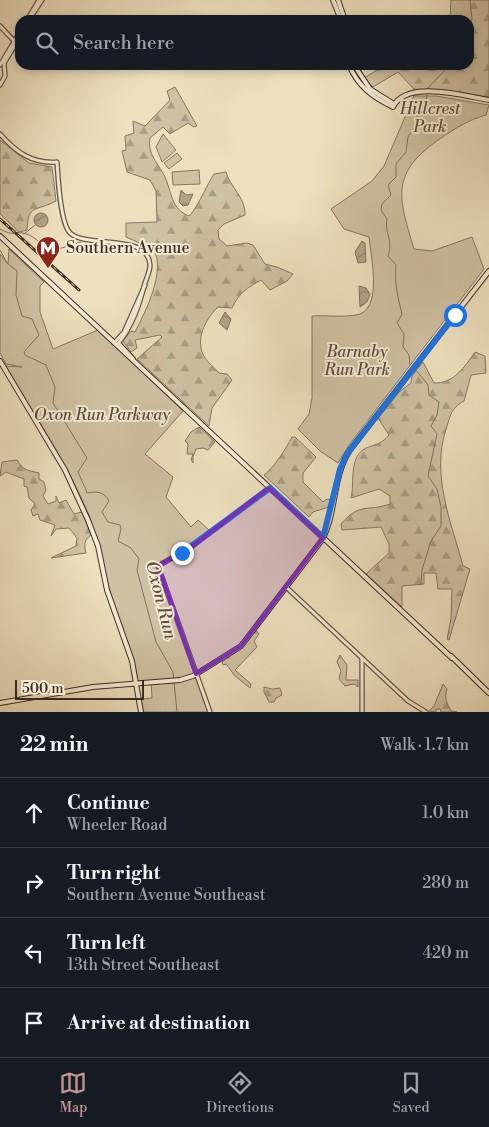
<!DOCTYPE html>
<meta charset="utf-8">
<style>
:root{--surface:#171b24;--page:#242831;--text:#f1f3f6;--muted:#9ea1a6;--line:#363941;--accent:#c59692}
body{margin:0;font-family:"Libre Bodoni",serif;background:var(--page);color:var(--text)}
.scale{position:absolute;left:15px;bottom:12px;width:129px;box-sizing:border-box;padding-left:5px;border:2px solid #3f2b21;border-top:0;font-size:14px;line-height:18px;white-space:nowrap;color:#3f2b21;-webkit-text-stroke:4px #f3ebd5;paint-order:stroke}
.stop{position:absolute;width:15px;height:15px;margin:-11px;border:4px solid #1a73e8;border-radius:50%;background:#fff}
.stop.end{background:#1a73e8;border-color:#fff;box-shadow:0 1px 5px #0008}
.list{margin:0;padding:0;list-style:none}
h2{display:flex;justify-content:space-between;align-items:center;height:65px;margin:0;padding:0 20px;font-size:21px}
h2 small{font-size:16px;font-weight:400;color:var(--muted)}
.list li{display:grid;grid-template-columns:32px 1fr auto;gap:15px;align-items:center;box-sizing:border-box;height:70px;padding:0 20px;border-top:1px solid var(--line)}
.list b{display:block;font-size:19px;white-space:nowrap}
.list p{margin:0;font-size:16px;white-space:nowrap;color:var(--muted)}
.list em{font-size:16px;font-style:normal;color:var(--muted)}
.icon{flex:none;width:28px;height:28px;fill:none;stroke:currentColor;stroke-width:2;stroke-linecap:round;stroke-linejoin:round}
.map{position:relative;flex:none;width:489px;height:712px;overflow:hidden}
.search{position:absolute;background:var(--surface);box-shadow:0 2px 8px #0003;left:15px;right:15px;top:15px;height:55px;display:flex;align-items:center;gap:12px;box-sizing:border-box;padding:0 18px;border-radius:15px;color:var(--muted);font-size:19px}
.sheet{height:345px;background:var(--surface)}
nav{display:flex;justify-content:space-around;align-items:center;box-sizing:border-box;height:70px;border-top:1px solid var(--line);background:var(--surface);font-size:14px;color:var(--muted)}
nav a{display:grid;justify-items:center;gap:2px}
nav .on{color:var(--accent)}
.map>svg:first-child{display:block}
.forest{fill:url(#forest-firs);stroke:#877662}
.park{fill:#cfc1a3;stroke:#877662}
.water{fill:url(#water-waves);stroke:#84725f}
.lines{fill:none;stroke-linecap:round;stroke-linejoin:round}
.stream{stroke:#84725f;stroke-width:1}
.tertiary-casing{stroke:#6a5848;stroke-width:5.5}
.secondary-casing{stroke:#3f2b21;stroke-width:6}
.tertiary{stroke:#f3ebd5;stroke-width:3}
.secondary{stroke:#f3ebd5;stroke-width:4}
.rail-casing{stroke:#3f2b21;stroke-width:3}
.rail{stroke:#f3ebd5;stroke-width:1;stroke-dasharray:4;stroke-linecap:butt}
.route{stroke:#1a73e8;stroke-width:6}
.marked{fill:#7b2cbf;fill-opacity:0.2;stroke:#7b2cbf;stroke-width:4;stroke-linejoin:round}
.labels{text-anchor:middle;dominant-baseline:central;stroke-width:4;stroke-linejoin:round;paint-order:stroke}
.park-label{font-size:16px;font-style:italic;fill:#5c493b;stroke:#f3ebd5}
.poi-label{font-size:16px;fill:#3f2b21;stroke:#f3ebd5;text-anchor:start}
.water-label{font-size:18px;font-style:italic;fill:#624f40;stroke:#f3ebd5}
</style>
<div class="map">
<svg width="489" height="712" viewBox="0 0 489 712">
<defs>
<pattern id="forest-firs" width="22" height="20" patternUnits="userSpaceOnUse" patternTransform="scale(1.25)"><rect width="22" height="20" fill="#cfc1a3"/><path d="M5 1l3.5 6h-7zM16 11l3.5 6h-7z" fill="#a99d84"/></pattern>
<pattern id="water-waves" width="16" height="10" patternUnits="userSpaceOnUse" patternTransform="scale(1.25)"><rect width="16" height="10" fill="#b2a289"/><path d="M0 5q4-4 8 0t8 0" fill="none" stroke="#928470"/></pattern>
</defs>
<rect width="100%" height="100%" fill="#ede0be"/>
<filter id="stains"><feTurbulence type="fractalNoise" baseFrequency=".004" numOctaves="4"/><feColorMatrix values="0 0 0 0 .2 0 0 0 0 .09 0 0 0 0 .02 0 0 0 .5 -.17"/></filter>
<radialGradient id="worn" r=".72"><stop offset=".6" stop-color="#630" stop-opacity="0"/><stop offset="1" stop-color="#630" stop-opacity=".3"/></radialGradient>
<g class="forest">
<polygon points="451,0 489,0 489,97 414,89 398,72 373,87 364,78 385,65 469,65 469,20 450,20"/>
<path d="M175,87L197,126L194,127L188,123L170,134L163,127L150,138C147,154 158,163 165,177C172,193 171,209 189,216C195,212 208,183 214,174L226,172C230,187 246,198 245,215L224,224L218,230L219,239L227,246L247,243L253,245L265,264L277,267L293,274L287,281L270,290L261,280C248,287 238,294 232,308L218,307C205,319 194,341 205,358C208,363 215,368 219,373L227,374L232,380L212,408L209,426L137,359L162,337L160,335L135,340L137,348L131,352L123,341L131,331L135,332C145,313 167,269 153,249L126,237V223L157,222L156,191L150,180L127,172L122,151L126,150L125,136L134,133L133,121L145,126L170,100L167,91Z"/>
<path d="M0,140L29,163L52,167L56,201C36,212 28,203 27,230L19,232L0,214Z"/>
<path d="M475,352L485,356L486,373L471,375L464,401C450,409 451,415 446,429C431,476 451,521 463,566L470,569L449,640L447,639L451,619L452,589H438L436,573H424V584L402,586V607L366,574L389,553V544L381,527L342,530L341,524C360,502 367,512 390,504V496L379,489L351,498C355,483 348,457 366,448C376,444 382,444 389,435L378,418L399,392L411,383L412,376L423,362L434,383C453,384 465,367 475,352Z"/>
<polygon points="199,427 215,442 208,450 203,448 196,449 193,457 193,463 191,460 193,454 187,454 188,444 185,441 191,432"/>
<path d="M292,437H295L316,457L303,473V482L323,502L327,499L331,500L329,507L313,512L309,517L264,475C274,468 287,447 292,437Z"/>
<path d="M17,460C24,471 27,470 39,473V479L44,482L46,490L43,496L48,504L56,501V496L59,503L66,500L74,514L82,512L91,535C84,540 84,545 86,553L51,558L76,546L77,538L69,528L56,529L51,536L55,525L40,520L38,514L33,516L31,510L35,504L29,498L27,487L24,486V479L6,472L0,476L2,462Z"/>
<polygon points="256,630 259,634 254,641 257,647 235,670 251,684 250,688 235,676 226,664 223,665 222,662 239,650"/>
<polygon points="340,655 347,665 346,680 358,680 358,687 354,684 345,686 339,679 341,671 337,662"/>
<path d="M443,684L447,689C444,699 447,703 451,711L457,712H441L440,709H436V712L429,711L434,706Z"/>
<polygon points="264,687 272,689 280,688 282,695 276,698 274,702 269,702 264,692"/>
</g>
<g class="park">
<path d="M414,96H436L489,105L486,115C468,120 456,128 441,138C390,173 398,196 414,249L432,251L472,237L484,269L349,445L338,463L320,451L298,429L309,414L312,398V316C326,315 347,318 360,314C382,305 371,257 369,237L344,229L331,209L372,181L384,166Z"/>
<polygon points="163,134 176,150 162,162 156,147"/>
<polygon points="177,153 182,159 169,169 164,163"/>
<polygon points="199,170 200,184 173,185 172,172"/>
<path d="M9,249L44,282L40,286V312L53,349L98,330L183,411L145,454L173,477L166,497L191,527L198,520L209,530L177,553L156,564L208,712H143L141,699L152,698L151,681H138C132,651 120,623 111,594C102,567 99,539 88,513C66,461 34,414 5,366L22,367L6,364L0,353V254L8,264Z"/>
</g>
<g class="water">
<polygon points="181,190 186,195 193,194 188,205 183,206 179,202"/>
<circle cx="41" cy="220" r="7"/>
<polygon points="362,241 365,243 366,262 358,263 355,252"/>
<polygon points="359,286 366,288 370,294 367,302 360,307"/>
<polygon points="225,312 231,319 227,330 219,323"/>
</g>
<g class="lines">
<g class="stream">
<polyline points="469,25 472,19 470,0"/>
<polyline points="427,89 450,65"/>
<path d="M0,229C15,237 11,231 23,233C34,235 41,244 49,252L81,242"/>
<polyline points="24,234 35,225"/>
<path d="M0,250L7,263L17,271L16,295L22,316L32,319L39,335L24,352L25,355L46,365L55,387L53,403L87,458L78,472L86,490L87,493C97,491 105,492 109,501L102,512L108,522L120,525L121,529L118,541L131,548L139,559L137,570L156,642L173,672L177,712"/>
<path d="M410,365L409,355L403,347L404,334L397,323L402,314C398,298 394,282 396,265L388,256C394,241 384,233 387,219L381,210L382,204L391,195L388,185L396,177V164L406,152L408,137L417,123V115L425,109L427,94"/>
<polyline points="416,370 428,385 429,395 439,402 437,415 431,426 437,434 428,476 437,489 441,507 441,526 431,541 422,570 421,584"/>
</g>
<g class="tertiary-casing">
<g id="tertiary">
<polyline points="27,20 39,0"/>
<polyline points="29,20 42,0"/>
<polyline points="0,26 15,42"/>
<polyline points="0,65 20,32"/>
<polyline points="0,85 5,76 4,63 20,37"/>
<path d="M0,134C16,152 32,164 57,162C58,177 60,223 70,233C87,249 148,232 150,265C150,271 147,277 145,283C139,306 132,327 117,345"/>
<polyline points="114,343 124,332 145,285"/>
<polyline points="286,587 408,701 426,712"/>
<polyline points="362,658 362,712"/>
<polyline points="210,712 158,566 191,547 269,488"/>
</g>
</g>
<g class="secondary-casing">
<g id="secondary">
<polyline points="333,0 341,20"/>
<polyline points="338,0 345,20"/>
<path d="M349,65C358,86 372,97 393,107C406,79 465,96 489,100"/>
<polyline points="354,65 370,89 394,104"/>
<polyline points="0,236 452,658"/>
<polyline points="119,344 133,359"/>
<polyline points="0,361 65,470 88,520 98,546 107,590 132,661 141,712"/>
<polyline points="451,656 489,693"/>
<path d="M0,703L93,687L180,680L193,676L241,646L322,540C337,512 332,477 350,450L489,271"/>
</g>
</g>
<use href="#tertiary" class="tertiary"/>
<use href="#secondary" class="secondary"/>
<g class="rail-casing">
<polyline id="rail" points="0,219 79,290"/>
</g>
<use href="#rail" class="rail"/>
</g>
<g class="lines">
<polyline class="route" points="182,553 270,488 323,538 340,469 347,454 455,315"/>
</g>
<path class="marked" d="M269,488L323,538L241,646L196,674L158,566L191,547Z"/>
<defs>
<g id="metro-pin" transform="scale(1.25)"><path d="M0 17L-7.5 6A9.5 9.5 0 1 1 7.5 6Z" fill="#8f2418" stroke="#f3ebd5"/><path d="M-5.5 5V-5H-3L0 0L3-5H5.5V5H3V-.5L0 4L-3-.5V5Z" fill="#fff"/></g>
</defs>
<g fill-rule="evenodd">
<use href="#metro-pin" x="48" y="248"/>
</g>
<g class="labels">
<g class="park-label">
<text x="430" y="109">Hillcrest<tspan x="430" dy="18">Park</tspan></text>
<text x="357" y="352">Barnaby<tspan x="357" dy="18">Run Park</tspan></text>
<text x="102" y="415">Oxon Run Parkway</text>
</g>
<g class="poi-label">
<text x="66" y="248">Southern Avenue</text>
</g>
<g class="water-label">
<text transform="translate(161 600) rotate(76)">Oxon Run</text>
</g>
</g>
<rect width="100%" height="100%" filter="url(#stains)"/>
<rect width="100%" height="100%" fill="url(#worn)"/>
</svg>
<div class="scale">500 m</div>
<div class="stop" style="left:455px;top:315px"></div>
<div class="stop end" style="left:182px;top:553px"></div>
<div class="search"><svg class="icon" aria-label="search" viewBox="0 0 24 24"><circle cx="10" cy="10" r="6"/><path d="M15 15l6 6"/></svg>Search here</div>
</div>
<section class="sheet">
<h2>22 min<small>Walk · 1.7 km</small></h2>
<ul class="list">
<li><svg class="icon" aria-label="ahead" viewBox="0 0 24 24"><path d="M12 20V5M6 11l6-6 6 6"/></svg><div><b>Continue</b><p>Wheeler Road</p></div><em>1.0 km</em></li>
<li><svg class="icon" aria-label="right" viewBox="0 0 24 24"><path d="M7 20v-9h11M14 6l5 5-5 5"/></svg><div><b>Turn right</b><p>Southern Avenue Southeast</p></div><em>280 m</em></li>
<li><svg class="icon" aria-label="left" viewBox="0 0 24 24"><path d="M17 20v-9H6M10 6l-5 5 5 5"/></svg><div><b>Turn left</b><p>13th Street Southeast</p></div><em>420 m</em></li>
<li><svg class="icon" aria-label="arrive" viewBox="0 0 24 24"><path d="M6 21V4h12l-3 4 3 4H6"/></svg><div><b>Arrive at destination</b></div></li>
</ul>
</section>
<nav>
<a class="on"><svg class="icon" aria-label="map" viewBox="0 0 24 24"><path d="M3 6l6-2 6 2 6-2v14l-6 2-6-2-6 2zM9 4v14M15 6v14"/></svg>Map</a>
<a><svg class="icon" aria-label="directions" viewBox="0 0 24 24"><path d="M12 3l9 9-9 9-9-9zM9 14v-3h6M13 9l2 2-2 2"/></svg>Directions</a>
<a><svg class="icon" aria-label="saved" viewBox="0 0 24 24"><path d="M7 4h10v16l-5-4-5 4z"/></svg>Saved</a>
</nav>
